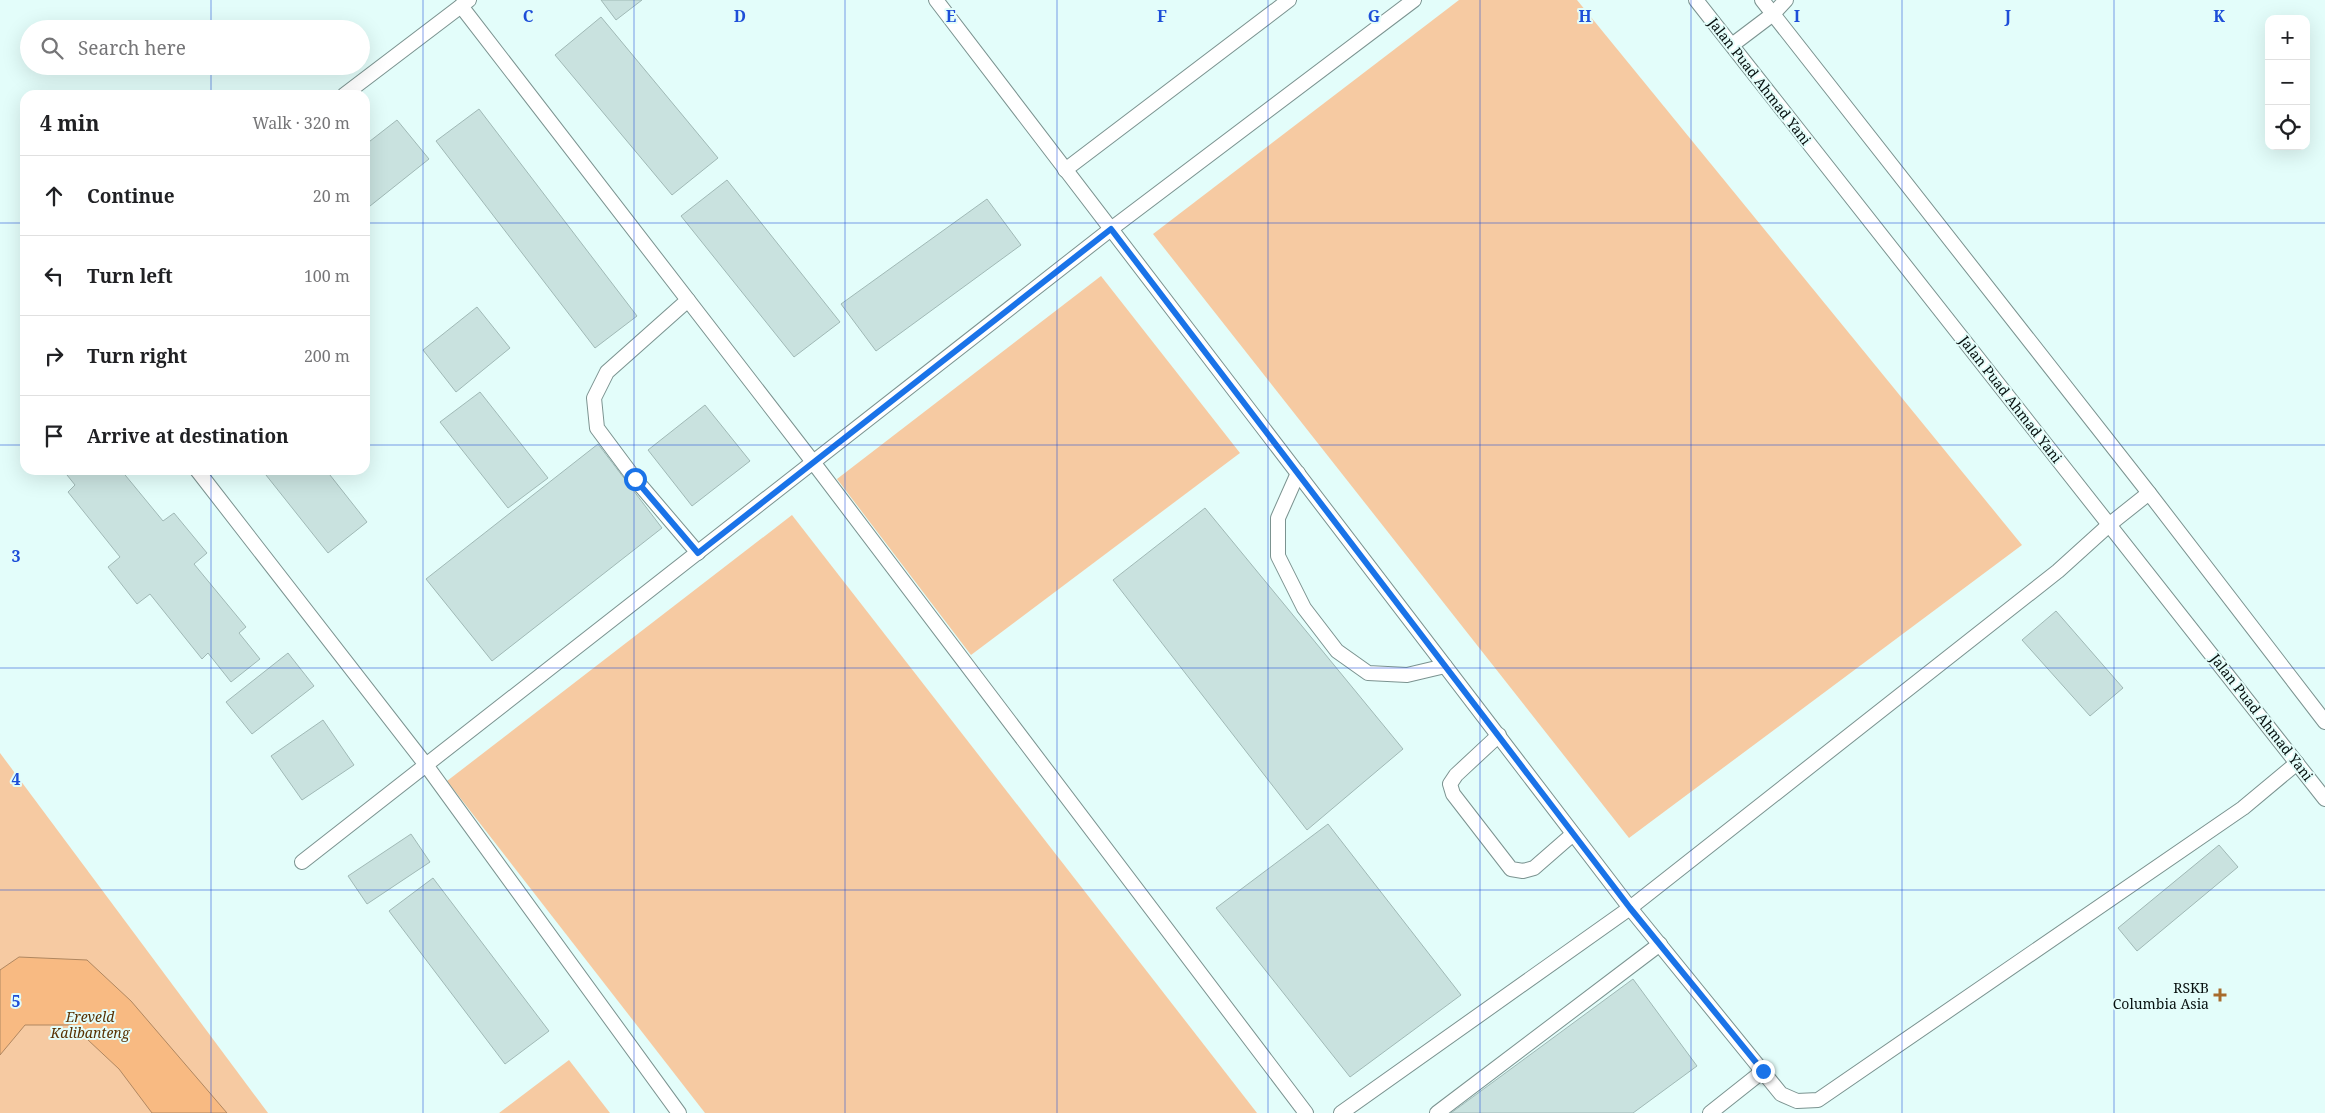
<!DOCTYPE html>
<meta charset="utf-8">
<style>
:root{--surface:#fff;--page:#f2f2f2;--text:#202124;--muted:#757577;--line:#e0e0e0}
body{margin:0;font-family:"Noto Serif",serif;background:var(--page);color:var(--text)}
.controls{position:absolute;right:15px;top:15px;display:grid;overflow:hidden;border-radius:10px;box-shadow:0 5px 20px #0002}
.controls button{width:45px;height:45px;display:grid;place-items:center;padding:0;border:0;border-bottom:1px solid var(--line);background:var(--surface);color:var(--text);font:25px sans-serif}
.stop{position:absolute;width:15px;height:15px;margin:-11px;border:4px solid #1a73e8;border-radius:50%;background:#fff}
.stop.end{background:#1a73e8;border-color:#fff;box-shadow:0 1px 5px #0008}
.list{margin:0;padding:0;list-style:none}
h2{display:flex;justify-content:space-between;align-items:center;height:65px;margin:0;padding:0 20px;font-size:21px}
h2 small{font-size:16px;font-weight:400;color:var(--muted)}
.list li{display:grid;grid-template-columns:32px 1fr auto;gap:15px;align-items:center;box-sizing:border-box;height:80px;padding:0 20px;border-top:1px solid var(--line)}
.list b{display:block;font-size:19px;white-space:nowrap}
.list em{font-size:16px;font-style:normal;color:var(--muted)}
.icon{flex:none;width:28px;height:28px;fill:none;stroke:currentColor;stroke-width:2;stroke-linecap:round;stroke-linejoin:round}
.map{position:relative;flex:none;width:2325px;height:1113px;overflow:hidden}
.search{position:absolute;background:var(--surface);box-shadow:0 5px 20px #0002;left:20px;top:20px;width:350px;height:55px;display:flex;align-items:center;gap:12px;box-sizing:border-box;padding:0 18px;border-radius:28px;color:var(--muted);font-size:19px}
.panel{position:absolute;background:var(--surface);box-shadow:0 5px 20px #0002;left:20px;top:90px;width:350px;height:385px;border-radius:15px}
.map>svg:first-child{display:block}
.green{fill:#f6caa2}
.water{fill:#f8ba82;stroke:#b08760}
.building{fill:#c9e2df;stroke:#a0b9b6}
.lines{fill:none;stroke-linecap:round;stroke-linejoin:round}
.lane-casing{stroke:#7b9390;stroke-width:16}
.lane{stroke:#fff;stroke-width:14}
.route{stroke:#1a73e8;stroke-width:6}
.grid{fill:none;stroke:#1d4ed8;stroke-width:1;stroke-opacity:0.55}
.poi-dot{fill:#a76b2d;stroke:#e3fdfa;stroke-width:2}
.labels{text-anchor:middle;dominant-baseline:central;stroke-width:4;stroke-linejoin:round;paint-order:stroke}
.street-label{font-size:14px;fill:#081110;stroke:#e3fdfa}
.poi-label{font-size:14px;fill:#081110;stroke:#e3fdfa;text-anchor:end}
.park-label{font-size:14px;font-style:italic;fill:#583102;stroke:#e3fdfa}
.grid-label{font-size:16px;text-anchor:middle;font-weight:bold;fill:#1d4ed8;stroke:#e3fdfa;stroke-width:4;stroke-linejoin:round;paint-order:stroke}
</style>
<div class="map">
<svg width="2325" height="1113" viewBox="0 0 2325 1113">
<rect width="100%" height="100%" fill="#e3fdfa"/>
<g class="green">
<polygon points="1459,0 1577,0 2022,545 1629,838 1153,234"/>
<polygon points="1101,276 1240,453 971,655 837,479"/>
<polygon points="792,515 1257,1113 705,1113 447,781"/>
<polygon points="0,753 268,1113 0,1113"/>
<polygon points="569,1060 610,1113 499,1113"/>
</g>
<polygon class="water" points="19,957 87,960 131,1001 227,1113 152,1113 119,1069 72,1025 25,1025 0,1055 0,970"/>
<g class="building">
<polygon points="601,0 642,0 616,20"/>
<polygon points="601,17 718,158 672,195 555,55"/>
<polygon points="479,109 637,316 595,348 436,141"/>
<polygon points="397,120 429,159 365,210 365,145"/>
<polygon points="727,180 840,322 794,357 681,216"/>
<polygon points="987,199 1021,245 876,351 841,304"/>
<polygon points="477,307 510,348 456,392 423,350"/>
<polygon points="480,392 548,478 508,508 440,422"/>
<polygon points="705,405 750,461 692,506 648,450"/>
<polygon points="598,444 662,528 492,661 426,579"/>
<polygon points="63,470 121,470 163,521 174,513 207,553 194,564 246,627 239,633 260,659 231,682 208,653 202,659 150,594 137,604 108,567 120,557 68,492 75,485"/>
<polygon points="262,470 326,470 367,522 328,553"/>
<polygon points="1205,508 1403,749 1307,830 1113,580"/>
<polygon points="2056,611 2123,688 2090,716 2022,640"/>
<polygon points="288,653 314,686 252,734 226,702"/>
<polygon points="323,720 354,765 302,800 271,756"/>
<polygon points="1328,824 1461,995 1350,1077 1216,908"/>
<polygon points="411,834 430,862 367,904 348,876"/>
<polygon points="2219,845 2238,867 2137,951 2118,928"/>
<polygon points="433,878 549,1031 505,1064 389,911"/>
<polygon points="1633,979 1697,1066 1633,1113 1451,1113"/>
</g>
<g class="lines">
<g class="lane-casing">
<g id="lane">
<polyline points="936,0 1630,908 1781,1094 1797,1101 1818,1100 2243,808 2297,763"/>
<polyline points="1696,0 2325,799"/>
<polyline points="1762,0 2149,493 2325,722"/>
<polyline points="461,6 813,462 1306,1113"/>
<polyline points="1732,45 1773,14 1786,0"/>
<polyline points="344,95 469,0"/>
<polyline points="1065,170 1289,0"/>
<polyline points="688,300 607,372 594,398 597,428 635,479 698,553"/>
<polyline points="197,470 426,765 679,1113"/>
<polyline points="1298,473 1278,518 1278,556 1304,608 1337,651 1368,673 1407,675 1445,666"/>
<polyline points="1499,735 1456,775 1450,784 1453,794 1511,869 1523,871 1534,868 1573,834"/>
<polyline points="302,862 1111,229 1414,0"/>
<polyline points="1341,1113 1630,908 2058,571 2110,524 2149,493"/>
<polyline points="1437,1113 1660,944"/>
<polyline points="1710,1113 1763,1071"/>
</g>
</g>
<use href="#lane" class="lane"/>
</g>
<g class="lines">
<polyline class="route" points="635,479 698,553 1111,229 1630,908 1763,1071"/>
</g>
<path class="grid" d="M211,0V29M423,0V1113M634,0V1113M845,0V1113M1057,0V1113M1268,0V1113M1480,0V1113M1691,0V1113M1902,0V1113M2114,0V1113M211,66V95M0,223H25M365,223H2325M0,445H25M365,445H2325M211,470V1113M0,668H2325M0,890H2325"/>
<path class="poi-dot" d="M2217.5 987.5h5v5h5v5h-5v5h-5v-5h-5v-5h5z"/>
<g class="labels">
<g class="street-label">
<text transform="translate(1760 81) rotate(52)">Jalan Puad Ahmad Yani</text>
<text transform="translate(2011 399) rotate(52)">Jalan Puad Ahmad Yani</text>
<text transform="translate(2262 717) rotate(52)">Jalan Puad Ahmad Yani</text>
</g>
<g class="poi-label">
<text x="2209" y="987">RSKB<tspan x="2209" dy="16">Columbia Asia</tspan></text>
</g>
<g class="park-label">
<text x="90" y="1016">Ereveld<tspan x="90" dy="16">Kalibanteng</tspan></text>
</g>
</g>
<g class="grid-label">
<text x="528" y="22">C</text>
<text x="740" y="22">D</text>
<text x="951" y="22">E</text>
<text x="1162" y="22">F</text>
<text x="1374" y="22">G</text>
<text x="1585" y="22">H</text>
<text x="1797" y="22">I</text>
<text x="2008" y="22">J</text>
<text x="2219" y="22">K</text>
<text x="16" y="562">3</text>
<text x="16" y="785">4</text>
<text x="16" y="1007">5</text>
</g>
</svg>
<div class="controls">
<button>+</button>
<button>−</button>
<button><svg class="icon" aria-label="locate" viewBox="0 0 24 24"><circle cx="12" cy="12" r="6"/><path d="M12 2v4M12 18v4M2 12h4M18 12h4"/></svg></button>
</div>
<div class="stop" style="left:635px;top:479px"></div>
<div class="stop end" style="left:1763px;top:1071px"></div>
<div class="search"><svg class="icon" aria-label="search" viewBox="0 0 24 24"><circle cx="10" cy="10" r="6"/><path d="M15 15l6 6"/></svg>Search here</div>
<section class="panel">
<h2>4 min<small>Walk · 320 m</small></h2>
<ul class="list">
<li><svg class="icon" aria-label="ahead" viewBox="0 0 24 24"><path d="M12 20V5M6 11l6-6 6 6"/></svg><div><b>Continue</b></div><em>20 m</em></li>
<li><svg class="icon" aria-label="left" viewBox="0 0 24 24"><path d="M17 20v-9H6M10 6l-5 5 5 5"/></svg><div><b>Turn left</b></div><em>100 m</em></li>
<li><svg class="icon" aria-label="right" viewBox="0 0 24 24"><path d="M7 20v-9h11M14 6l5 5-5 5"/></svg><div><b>Turn right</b></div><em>200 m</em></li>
<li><svg class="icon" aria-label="arrive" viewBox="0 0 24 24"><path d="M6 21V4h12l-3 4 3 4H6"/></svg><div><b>Arrive at destination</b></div></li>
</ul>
</section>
</div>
